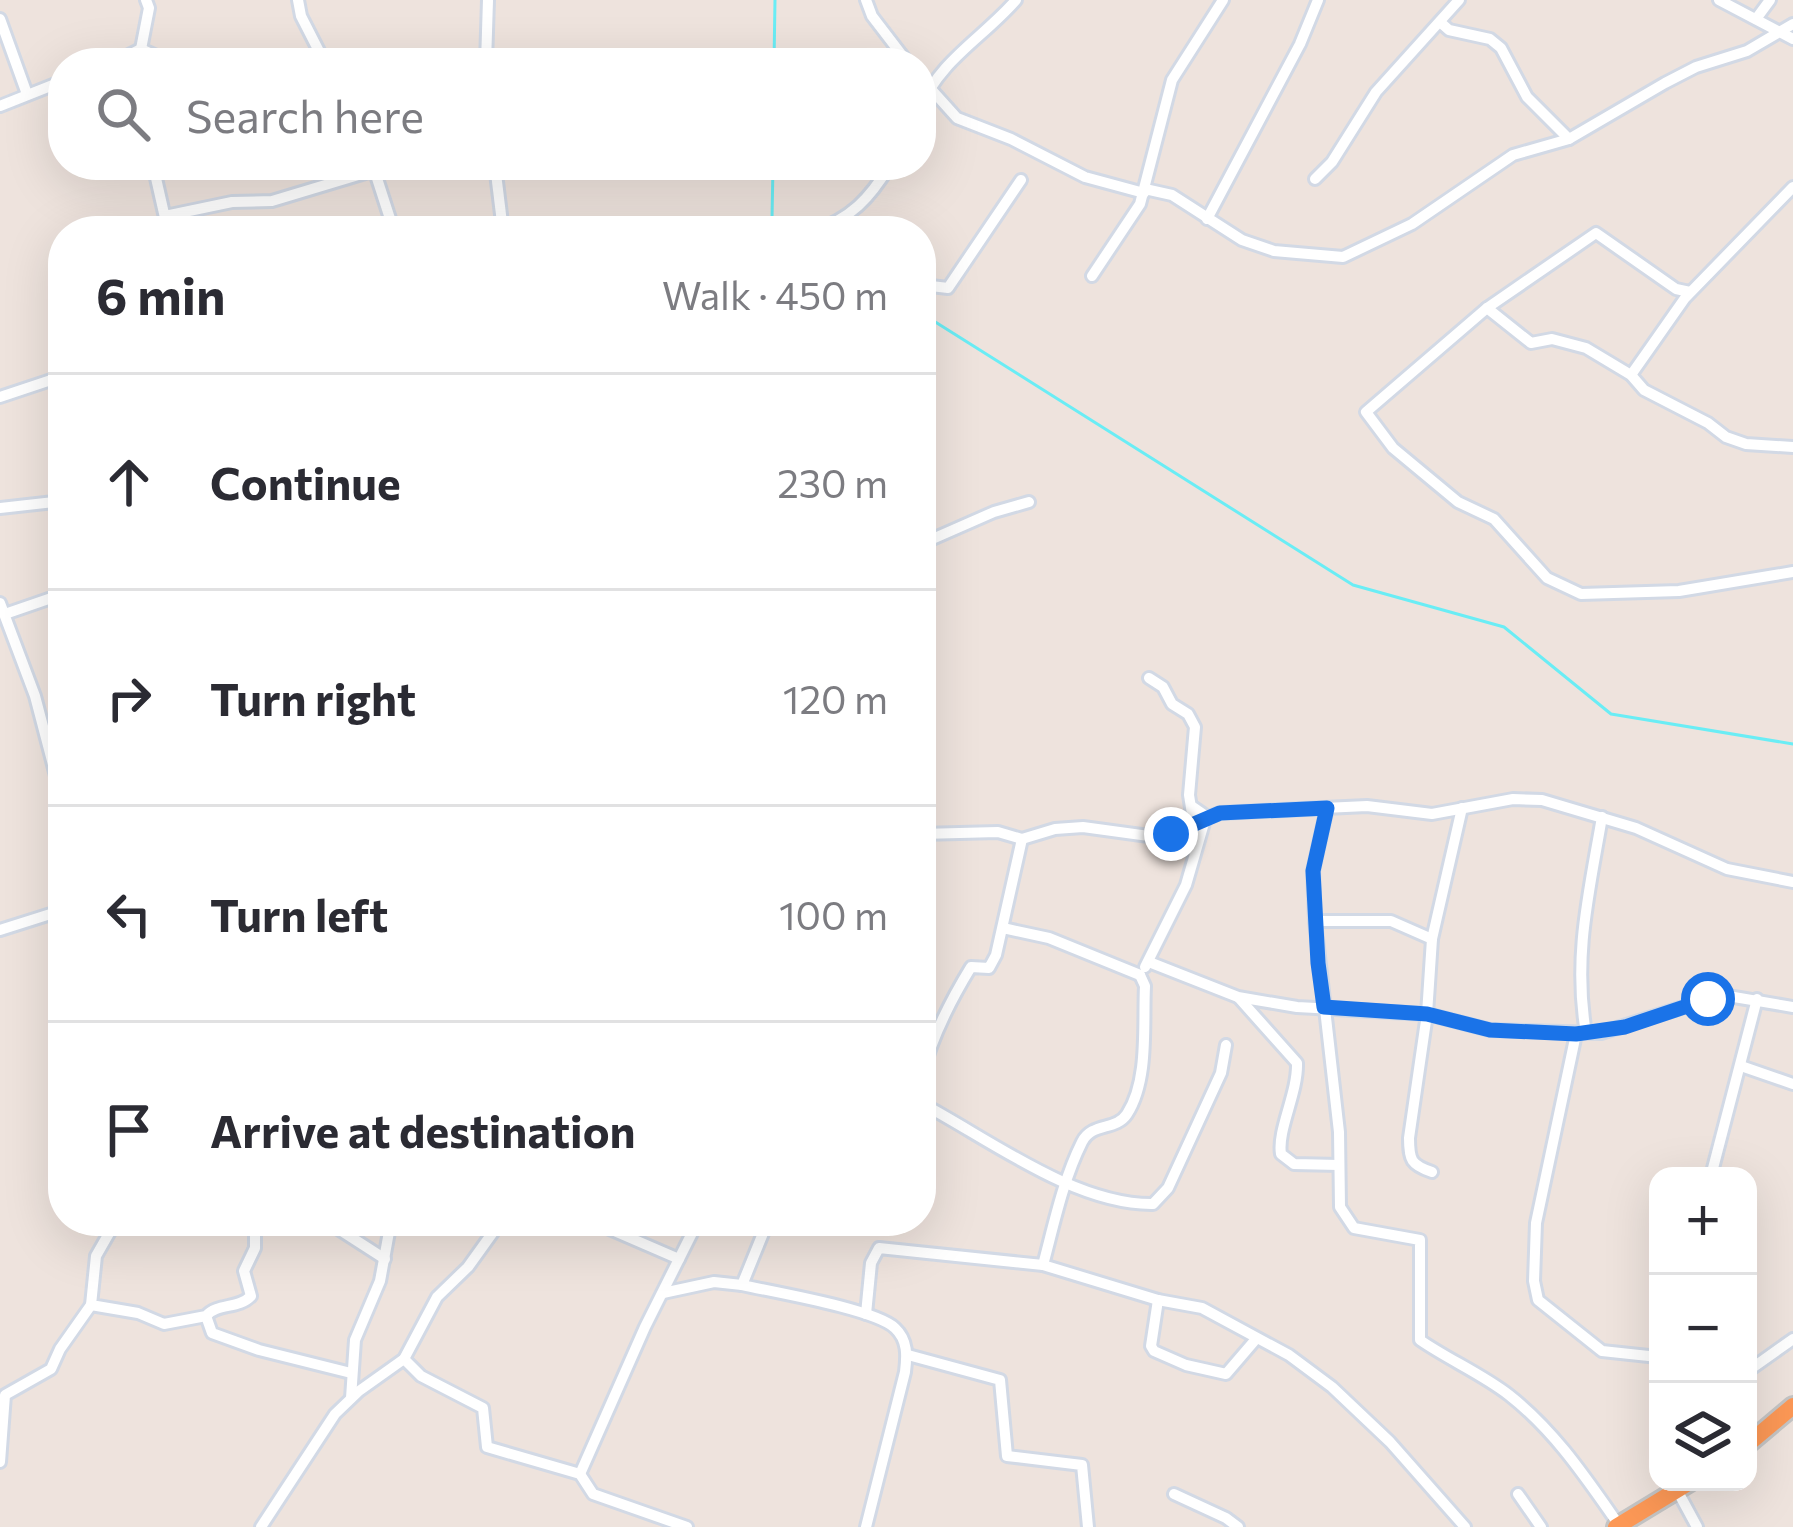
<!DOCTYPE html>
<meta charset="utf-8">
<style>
:root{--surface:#fff;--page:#f7f7f7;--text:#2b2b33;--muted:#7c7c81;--line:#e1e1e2}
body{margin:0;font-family:Commissioner,sans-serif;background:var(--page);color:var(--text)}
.controls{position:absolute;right:36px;bottom:36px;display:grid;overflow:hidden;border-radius:24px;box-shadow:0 12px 48px #0002}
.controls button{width:108px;height:108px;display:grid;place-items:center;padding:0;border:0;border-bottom:3px solid var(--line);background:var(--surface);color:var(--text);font:60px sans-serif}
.stop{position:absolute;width:36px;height:36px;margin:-27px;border:9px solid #1a73e8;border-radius:50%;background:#fff}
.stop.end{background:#1a73e8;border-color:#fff;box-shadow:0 3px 12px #0008}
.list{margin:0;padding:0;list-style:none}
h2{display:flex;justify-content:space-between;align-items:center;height:156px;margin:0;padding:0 48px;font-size:51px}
h2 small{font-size:39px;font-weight:400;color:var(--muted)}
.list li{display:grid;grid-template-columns:78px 1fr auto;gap:36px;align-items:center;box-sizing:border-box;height:216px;padding:0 48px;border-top:3px solid var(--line)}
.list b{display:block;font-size:45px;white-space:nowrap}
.list em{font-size:39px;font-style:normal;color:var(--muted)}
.icon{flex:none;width:66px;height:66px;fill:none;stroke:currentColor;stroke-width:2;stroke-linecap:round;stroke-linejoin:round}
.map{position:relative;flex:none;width:1793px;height:1527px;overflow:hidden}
.search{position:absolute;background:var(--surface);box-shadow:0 12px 48px #0002;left:48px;top:48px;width:888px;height:132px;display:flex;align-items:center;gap:30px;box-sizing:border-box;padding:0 42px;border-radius:48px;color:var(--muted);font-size:45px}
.panel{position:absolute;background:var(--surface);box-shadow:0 12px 48px #0002;left:48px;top:216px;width:888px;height:1020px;border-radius:48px}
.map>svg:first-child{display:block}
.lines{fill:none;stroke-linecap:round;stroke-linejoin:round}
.stream{stroke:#6aedf5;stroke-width:3}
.minor-casing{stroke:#d2d9e5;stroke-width:16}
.trunk-casing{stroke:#c4c4c4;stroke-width:22}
.minor{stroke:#fff;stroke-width:10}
.trunk{stroke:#fc9856;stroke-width:16}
.route{stroke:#1a73e8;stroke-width:15}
</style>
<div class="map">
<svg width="1793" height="1527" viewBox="0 0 1793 1527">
<rect width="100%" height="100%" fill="#eee3dd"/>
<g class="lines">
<g class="stream">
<polyline points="774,63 775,0"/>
<polyline points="773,165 772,219 792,231"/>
<polyline points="921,313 1353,585 1504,627 1611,714 1793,744"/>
</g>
<g class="minor-casing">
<g id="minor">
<polyline points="298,0 301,16 325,63"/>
<polyline points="866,0 872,16 908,63"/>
<polyline points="1719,0 1793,39"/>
<polyline points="0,19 27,94"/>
<polyline points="1756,19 1770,0"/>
<polyline points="1440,22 1449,30 1490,39 1501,48 1527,97 1569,139"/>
<polyline points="141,49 149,8 146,0"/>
<polyline points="113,63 141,49 172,63"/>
<polyline points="486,63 488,0"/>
<polyline points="921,78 957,118 1011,139 1085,177 1144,193"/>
<polyline points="0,106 63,81"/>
<path d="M921,107C939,61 984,37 1016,0"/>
<polyline points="153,165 168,231"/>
<polyline points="495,165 503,231"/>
<polyline points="373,166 394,231"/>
<polyline points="1315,179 1332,162 1376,92 1459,0"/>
<polyline points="1145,189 1172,195 1242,240 1274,251 1343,257 1412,224 1513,155 1569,139 1665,83 1696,67 1747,51 1793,24"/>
<polyline points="165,216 232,202 272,201 375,170"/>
<polyline points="1207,219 1300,44 1318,0"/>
<path d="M813,231C851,219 870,198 890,165"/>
<polyline points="1092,276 1140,204 1172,80 1223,0"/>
<polyline points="921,291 931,286 948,288 1021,180"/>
<polyline points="1690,292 1676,289 1596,233 1487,308 1366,412 1393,448 1458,502 1494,519 1547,578 1581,594 1679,591 1793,572"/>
<polyline points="1487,308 1531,343 1552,339 1586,348 1631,375 1644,390 1708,423 1726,437 1746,444 1793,447"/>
<polyline points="1631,375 1685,298 1793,187"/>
<polyline points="0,397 63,376"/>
<polyline points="0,508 63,501"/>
<polyline points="921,544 994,512 1029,502"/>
<polyline points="0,603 35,696 56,776 63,885"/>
<polyline points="5,614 63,594"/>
<polyline points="1149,678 1163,687 1172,704 1188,714 1195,727 1189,795 1192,814"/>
<path d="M1327,808L1313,871L1315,921L1339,1132L1340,1207L1354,1228L1420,1240V1340C1449,1360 1482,1374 1509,1395C1555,1431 1586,1478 1619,1525"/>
<polyline points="921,834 998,832 1022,839 1055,829 1083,827 1156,837 1220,813 1367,806 1432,814 1513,799 1542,800 1636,828 1727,869 1793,882"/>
<polyline points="1315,921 1391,921 1432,939"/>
<polyline points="1003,928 1049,938 1140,975"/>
<polyline points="0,930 63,910"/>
<polyline points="1149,962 1238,997 1297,1007 1427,1014 1490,1030 1601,1033 1709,999 1734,997 1793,1007"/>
<polyline points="1145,967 1186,885 1206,816 1193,807"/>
<path d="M1239,998L1297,1063C1298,1093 1277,1130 1281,1154L1294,1164L1339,1165"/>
<path d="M1586,1033C1573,956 1589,893 1602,817"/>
<polyline points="1576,1034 1536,1223 1534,1281 1538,1300 1602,1351 1658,1357"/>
<polyline points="1741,1066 1793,1084"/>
<path d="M921,1080C930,1040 949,1003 971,967L989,968L996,955L1022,839"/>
<path d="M921,1103C989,1139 1075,1205 1153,1204L1168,1188L1221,1073L1226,1045"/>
<path d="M1432,1172C1411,1165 1409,1160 1409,1138L1427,1014L1432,939L1462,808"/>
<polyline points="1711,1176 1757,999"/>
<path d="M116,1221L96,1256L91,1305L138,1313L164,1324L206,1316C217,1303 239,1309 251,1296L244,1271L255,1248V1221"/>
<polyline points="326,1221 385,1259"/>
<polyline points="591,1221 679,1259"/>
<path d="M768,1221L742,1285C773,1292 875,1309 895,1328C908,1340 907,1356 905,1372L866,1527"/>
<path d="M1043,1265C1054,1224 1063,1180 1082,1142C1092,1122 1116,1131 1127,1114C1149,1080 1143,1025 1145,986L1140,975"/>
<polyline points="663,1293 714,1282 742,1285"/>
<polyline points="1158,1300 1151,1346 1154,1351 1186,1365 1226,1374 1256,1339"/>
<polyline points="866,1314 871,1263 879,1248 1043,1265 1158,1300 1202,1308 1289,1355 1332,1387 1390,1442 1465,1527"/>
<polyline points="206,1316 212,1333 259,1350 351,1373"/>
<polyline points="908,1355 1000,1380 1007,1456 1082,1465 1088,1527"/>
<polyline points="404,1359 421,1376 483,1408 487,1447 580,1474 593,1494 687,1527"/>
<polyline points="1748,1371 1793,1339"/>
<polyline points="351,1398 355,1340 380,1281 391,1221"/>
<polyline points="0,1462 5,1395 51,1369 60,1349 91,1305"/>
<polyline points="580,1474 645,1327 698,1221"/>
<polyline points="1677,1490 1697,1527"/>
<polyline points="1174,1494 1226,1518 1238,1527"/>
<polyline points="1518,1494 1541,1527"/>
<polyline points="261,1527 335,1414 359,1391 404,1359 437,1297 468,1267 501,1221"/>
</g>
</g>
<g class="trunk-casing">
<g id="trunk">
<polyline points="1748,1444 1793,1406"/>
<polyline points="1616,1527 1690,1482"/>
</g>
</g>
<use href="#minor" class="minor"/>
<use href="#trunk" class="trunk"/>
</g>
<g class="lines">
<polyline class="route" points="1171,834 1220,813 1327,808 1313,871 1318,963 1324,1007 1427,1014 1490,1030 1576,1034 1625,1027 1708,999"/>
</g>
</svg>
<div class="controls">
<button>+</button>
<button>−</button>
<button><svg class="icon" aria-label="layers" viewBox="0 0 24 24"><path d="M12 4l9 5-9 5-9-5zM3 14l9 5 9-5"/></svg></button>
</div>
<div class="stop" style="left:1708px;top:999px"></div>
<div class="stop end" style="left:1171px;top:834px"></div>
<div class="search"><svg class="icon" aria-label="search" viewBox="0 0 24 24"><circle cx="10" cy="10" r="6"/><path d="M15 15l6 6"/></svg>Search here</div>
<section class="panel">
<h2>6 min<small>Walk · 450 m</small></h2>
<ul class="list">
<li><svg class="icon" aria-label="ahead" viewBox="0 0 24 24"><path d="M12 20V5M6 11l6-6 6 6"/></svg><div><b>Continue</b></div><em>230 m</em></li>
<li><svg class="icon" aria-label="right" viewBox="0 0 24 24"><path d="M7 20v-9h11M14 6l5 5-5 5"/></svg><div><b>Turn right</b></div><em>120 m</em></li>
<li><svg class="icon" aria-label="left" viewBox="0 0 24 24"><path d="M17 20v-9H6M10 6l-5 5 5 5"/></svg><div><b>Turn left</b></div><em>100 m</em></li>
<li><svg class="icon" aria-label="arrive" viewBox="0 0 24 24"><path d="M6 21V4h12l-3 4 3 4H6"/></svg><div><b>Arrive at destination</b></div></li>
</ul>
</section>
</div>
